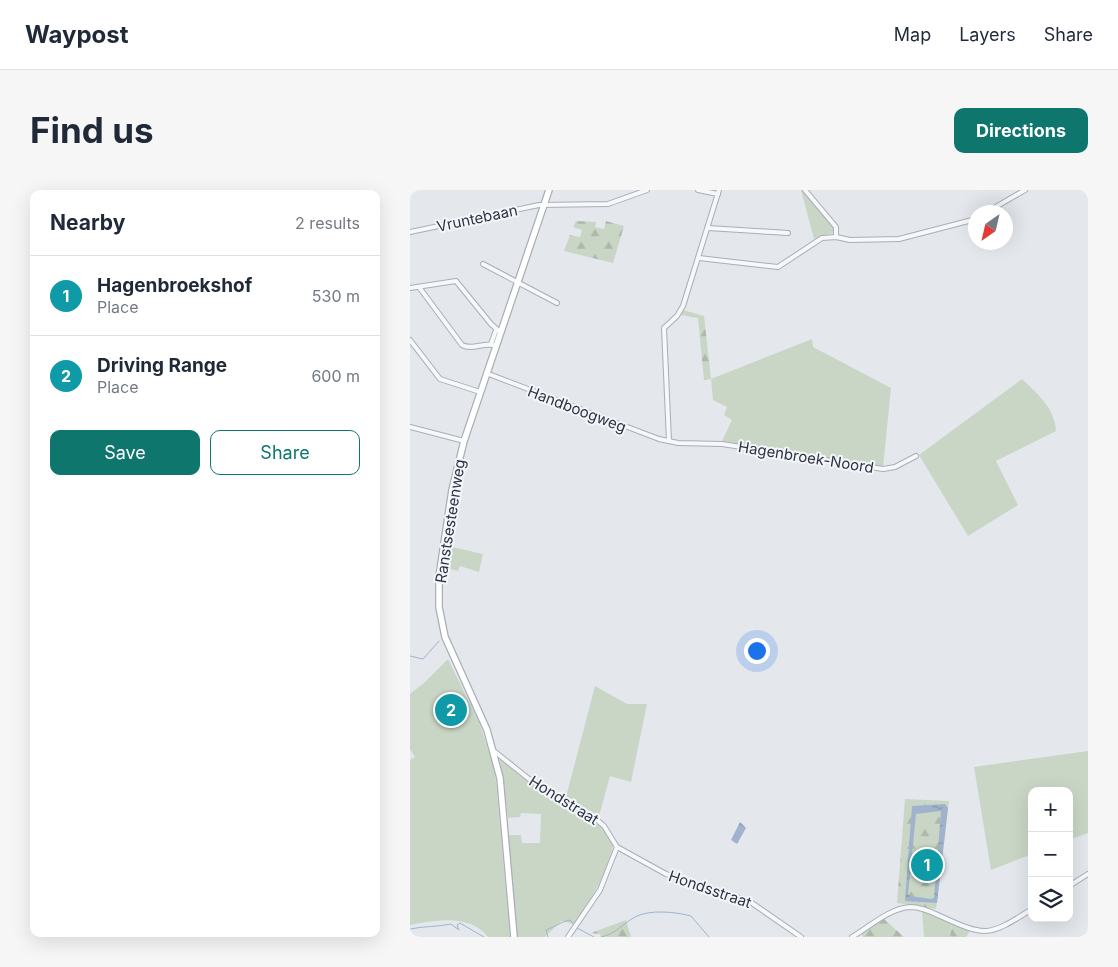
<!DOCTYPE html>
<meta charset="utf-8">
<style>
:root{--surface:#fff;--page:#f6f6f7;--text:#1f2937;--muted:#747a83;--line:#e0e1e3;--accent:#0f766e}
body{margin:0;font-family:Inter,sans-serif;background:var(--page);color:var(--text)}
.controls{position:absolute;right:15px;bottom:15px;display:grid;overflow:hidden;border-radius:10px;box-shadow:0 5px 20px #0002}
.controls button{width:45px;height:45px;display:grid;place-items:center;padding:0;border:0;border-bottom:1px solid var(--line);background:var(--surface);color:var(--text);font:25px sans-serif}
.compass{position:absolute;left:558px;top:15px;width:45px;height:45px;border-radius:50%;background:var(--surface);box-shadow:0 5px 20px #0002;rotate:214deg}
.you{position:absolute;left:346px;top:460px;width:18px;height:18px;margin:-12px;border:4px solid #fff;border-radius:50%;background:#1a73e8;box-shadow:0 0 0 8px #1a73e833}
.badge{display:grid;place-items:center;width:32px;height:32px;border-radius:50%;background:var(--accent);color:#fff;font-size:16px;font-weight:700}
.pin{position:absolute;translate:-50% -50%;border:2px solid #fff;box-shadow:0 1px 5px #0006}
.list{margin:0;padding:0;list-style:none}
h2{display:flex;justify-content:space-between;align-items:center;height:65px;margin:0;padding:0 20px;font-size:21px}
h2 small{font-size:16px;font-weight:400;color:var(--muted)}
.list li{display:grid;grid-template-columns:32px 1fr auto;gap:15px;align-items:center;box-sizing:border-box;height:80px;padding:0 20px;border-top:1px solid var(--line)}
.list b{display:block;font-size:19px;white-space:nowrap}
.list p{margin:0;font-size:16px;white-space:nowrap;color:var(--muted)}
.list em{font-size:16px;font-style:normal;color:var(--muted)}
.actions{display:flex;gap:10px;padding:15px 20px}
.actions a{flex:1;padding:11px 0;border:1px solid var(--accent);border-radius:10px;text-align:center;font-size:18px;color:var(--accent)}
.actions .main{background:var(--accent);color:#fff}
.icon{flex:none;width:28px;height:28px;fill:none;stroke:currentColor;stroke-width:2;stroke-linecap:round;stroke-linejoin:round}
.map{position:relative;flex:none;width:678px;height:747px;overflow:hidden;border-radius:10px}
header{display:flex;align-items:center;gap:30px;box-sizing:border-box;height:70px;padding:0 25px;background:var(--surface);border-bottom:1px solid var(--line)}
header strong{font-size:24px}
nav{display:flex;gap:28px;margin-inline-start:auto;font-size:18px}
.intro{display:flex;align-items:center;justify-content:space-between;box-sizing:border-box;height:120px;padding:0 30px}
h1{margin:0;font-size:35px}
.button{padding:12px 22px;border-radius:10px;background:var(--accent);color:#fff;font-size:18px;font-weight:700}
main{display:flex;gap:30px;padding:0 30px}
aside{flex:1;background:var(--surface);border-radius:10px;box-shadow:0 5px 20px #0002}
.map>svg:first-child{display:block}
.grass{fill:#c9d6c5}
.forest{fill:url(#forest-firs)}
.water{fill:url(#water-ripples);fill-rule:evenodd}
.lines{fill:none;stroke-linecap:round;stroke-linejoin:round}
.stream{stroke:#9fb4cc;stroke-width:1}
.street-casing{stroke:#a9aeb7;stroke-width:6}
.secondary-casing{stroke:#a9aeb7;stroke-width:8}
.street{stroke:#f7f8fa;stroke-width:4}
.secondary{stroke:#fff;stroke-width:5.5}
.labels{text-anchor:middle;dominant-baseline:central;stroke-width:4;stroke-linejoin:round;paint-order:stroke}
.street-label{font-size:15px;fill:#2b3445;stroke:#f4f6f9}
</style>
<header>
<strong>Waypost</strong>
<nav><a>Map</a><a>Layers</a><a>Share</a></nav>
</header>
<div class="intro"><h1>Find us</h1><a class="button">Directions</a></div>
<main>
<aside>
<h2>Nearby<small>2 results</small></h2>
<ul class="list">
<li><span class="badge" style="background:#0f9aa8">1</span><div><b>Hagenbroekshof</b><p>Place</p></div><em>530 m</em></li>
<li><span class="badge" style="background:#0f9aa8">2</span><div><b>Driving Range</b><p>Place</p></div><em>600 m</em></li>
</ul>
<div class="actions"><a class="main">Save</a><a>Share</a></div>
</aside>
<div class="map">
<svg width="678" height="747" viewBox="0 0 678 747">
<defs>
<pattern id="forest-firs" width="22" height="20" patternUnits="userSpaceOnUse" patternTransform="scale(1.25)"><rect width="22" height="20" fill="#c9d6c5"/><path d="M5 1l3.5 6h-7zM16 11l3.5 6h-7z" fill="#adb8ab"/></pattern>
<pattern id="water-ripples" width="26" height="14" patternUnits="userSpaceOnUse" patternTransform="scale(1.25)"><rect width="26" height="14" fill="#9fb4cc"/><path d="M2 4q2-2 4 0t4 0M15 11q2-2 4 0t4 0" fill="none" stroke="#8293a7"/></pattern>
</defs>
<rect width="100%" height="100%" fill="#e4e7ec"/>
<g class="grass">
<polygon points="391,0 394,0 422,34 425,42 404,49"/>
<polygon points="402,149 403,157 481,198 473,277 312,251 322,230 314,225 317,217 303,210 301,189"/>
<path d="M612,189C628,204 645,219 646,241L586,271L608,315L558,346L509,265Z"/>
<polygon points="37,356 73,364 69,382 50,376 48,381 34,377"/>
<path d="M38,469L69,532L85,580L100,747H78C60,724 26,730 0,735V570L5,567L0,559V504L14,493Z"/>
<polygon points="185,496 217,514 237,514 221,592 200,586 189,626 156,607"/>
<polygon points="678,561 678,643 659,650 659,601 622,601 622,664 581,680 564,577"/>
<path d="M91,568L123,594L192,636L203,656C196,686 182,708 164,734L151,731L135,747H107L98,645H111L112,653H130L131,624L111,623L110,627L98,628L90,569Z"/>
<polygon points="512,721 542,733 540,747 514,747"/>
</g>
<g class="forest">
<polygon points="166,31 186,32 185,37 194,39 196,31 214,36 203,73 154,61 160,45 170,47 172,40 163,37"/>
<polygon points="273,120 294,126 301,189 294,190 288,128 271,125"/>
<polygon points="495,609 539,611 526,719 487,713"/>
<polygon points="474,729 494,747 453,747 451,743"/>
<polygon points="216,730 221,747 191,747 190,744 181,743"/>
<polygon points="542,733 560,741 556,747 540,747"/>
</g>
<g class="water">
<path d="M535,614L538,618L527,713L495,711L502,616ZM531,621L524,708L521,709L500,706L498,704L506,624Z"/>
<polygon points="330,632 336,638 327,654 321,650"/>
</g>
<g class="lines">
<g class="stream">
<polyline points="0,466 13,469 29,451"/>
<polyline points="167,738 184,747"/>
<path d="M0,739C14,736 27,737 41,734L49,740L47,735L50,733L74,747"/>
<path d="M138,747L136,740C145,737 150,732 160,730L164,735"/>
<path d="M191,747C206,744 212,734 225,727C240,719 266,722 281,726L299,747"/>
</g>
<g class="street-casing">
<g id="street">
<polyline points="288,0 308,4"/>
<polyline points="395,0 426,37 426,47"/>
<polyline points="577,22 615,0"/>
<polyline points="298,38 378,43"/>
<polyline points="0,42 129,15 198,14 237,0"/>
<polyline points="289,68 368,77 412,48 426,47 440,50 489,49 566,29"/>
<polyline points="73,74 147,113"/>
<path d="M9,97L52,155C63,161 75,151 86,156"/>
<polyline points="0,98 46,91 81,134 90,142"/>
<polyline points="0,150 30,189 70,202"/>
<polyline points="81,154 86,140"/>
<polyline points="76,183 249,249 268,253 312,254 473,279 485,277 506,266"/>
<polyline points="0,237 54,251"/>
<polyline points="259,251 254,138 267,126 273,116 309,0"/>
<polyline points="84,561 119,589 187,630 194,636 207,657 190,700 158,747"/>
<polyline points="207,657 256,684 339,711 391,747"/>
<polyline points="659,696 678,684"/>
<path d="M442,747C459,737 480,718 500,717C511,717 520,721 530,726C576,747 578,747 622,719"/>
</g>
</g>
<g class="secondary-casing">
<polyline id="secondary" points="104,747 90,588 77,540 35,447 29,417 29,387 42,300 54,251 139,0"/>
</g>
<use href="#street" class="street"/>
<use href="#secondary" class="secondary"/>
</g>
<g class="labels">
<g class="street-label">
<text transform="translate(67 28) rotate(-12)">Vruntebaan</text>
<text transform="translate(167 219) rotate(21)">Handboogweg</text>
<text transform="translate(396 267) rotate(9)">Hagenbroek-Noord</text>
<text transform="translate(40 331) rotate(-81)">Ranstsesteenweg</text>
<text transform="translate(154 610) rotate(32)">Hondstraat</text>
<text transform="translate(300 699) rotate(19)">Hondsstraat</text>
</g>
</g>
</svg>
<div class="controls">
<button>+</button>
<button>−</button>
<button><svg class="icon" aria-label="layers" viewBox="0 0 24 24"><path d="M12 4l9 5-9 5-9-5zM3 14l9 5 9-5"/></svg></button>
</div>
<svg class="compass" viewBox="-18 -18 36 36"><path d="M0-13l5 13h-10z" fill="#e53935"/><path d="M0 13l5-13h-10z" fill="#747a83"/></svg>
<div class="you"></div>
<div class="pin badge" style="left:517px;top:675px;background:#0f9aa8">1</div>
<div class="pin badge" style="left:41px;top:520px;background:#0f9aa8">2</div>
</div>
</main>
